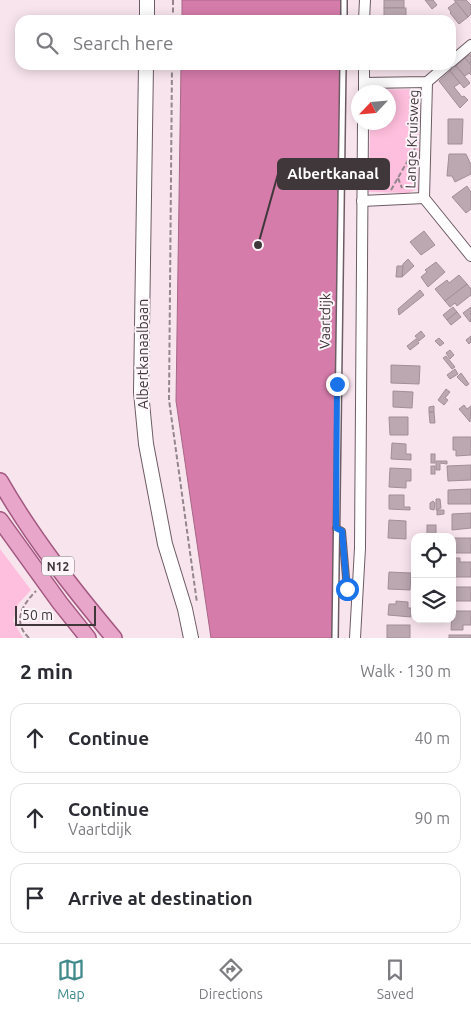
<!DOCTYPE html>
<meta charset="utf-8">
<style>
:root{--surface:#fff;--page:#f7f7f7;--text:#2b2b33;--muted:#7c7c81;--line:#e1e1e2;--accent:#428a8c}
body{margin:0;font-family:Ubuntu,sans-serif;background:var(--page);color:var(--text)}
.controls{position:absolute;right:15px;bottom:15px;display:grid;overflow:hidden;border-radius:10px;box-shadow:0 2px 12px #0003}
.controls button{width:45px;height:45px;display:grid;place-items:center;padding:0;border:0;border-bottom:1px solid var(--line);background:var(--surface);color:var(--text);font:25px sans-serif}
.compass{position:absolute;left:351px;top:85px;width:45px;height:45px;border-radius:50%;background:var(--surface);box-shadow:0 2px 12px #0003;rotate:244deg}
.scale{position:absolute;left:15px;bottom:12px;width:81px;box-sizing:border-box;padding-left:5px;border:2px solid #3f373a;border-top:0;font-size:14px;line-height:18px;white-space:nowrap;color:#3f373a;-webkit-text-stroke:4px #fdf5f9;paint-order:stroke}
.stop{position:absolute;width:15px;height:15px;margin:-11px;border:4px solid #1a73e8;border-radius:50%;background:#fff}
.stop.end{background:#1a73e8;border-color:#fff;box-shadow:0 1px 5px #0008}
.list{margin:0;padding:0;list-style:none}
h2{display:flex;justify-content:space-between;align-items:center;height:65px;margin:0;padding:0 20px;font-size:21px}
h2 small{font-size:16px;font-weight:400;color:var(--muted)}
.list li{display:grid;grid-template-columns:32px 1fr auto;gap:15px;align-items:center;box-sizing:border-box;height:70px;margin:0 10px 10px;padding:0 10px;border:1px solid var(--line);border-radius:15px}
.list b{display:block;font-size:19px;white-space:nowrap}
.list p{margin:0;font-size:16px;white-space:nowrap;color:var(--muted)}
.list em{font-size:16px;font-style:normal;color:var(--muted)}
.icon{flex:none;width:28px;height:28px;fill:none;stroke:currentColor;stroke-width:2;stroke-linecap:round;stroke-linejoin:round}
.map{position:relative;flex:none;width:471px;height:638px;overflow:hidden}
.search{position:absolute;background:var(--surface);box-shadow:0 2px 12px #0003;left:15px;right:15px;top:15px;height:55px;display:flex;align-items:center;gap:12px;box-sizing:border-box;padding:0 18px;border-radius:15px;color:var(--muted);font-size:19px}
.sheet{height:305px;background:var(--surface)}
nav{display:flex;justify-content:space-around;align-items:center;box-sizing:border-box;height:70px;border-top:1px solid var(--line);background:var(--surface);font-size:14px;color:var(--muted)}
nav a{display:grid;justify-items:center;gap:2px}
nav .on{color:var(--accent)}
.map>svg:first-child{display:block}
.green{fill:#febedd}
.water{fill:#d57caa;stroke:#a86788}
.building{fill:#bba8b1;stroke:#a18e96}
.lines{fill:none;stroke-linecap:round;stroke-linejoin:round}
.lane-casing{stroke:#6d5c64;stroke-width:8}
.street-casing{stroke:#6d5c64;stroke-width:12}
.secondary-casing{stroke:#6d5c64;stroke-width:16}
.primary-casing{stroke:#a35880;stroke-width:18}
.path{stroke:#93868c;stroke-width:2;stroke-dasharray:5 2.5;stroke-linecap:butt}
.lane{stroke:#fff;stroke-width:5}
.street{stroke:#fff;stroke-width:10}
.secondary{stroke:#fff;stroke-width:14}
.primary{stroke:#e8a6ca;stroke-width:15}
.route{stroke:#1a73e8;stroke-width:6}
.labels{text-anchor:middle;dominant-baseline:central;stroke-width:4;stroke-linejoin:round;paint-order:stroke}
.shield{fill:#fdf5f9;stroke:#787073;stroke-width:1}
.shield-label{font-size:12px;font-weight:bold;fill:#3f373a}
.street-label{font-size:14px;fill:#3f373a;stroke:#fdf5f9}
.leader{fill:none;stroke:#3f373a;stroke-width:2}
.callout-dot{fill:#3f373a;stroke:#fdf5f9;stroke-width:2}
.callout{fill:#3f373a;stroke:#3f373a;stroke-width:2}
.callout-label{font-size:15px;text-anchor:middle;font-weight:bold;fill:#fff}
</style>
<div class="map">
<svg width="471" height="638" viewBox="0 0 471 638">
<rect width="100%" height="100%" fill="#f8e4ed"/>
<g class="green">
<polygon points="419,89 418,189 408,193 369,192 370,123 388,122 388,92 370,92 370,90"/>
<polygon points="0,549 31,590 18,604 13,621 23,638 0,638"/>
</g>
<g class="water">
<polygon points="182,0 341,0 340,20 182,20"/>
<polygon points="181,65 340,65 333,638 211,638 176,401"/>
</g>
<g class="building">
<rect x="384" y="0" width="20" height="8"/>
<polygon points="425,0 433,0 437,5 432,9"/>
<polygon points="454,0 466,0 471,5 471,14 468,17"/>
<polygon points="456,2 468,17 459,24 450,13 451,12 448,8"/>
<rect x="384" y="8" width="22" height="12"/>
<polygon points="471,54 471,65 465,58"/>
<polygon points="465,58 471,65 471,75 469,73 465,76 456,66"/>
<polygon points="456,66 470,83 464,88 450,71"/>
<polygon points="450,71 460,83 454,87 462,97 464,96 468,100 460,108 439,81"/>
<polygon points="448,119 463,119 462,144 448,144"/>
<polygon points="449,154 466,154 471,165 471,174 455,182 452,176 447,176"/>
<polygon points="467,186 471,192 471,209 466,213 452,197"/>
<polygon points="424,231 435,245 421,255 410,242"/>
<polygon points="408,259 414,266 402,277 403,264"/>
<polygon points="436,262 445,272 428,287 421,277 427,272 425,270"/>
<polygon points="397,266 403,266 402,277 396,277"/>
<polygon points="459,275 467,284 445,301 435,289 447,280 449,283"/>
<polygon points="467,284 471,289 471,295 457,306 455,303 450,307 445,301"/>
<polygon points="420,290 424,295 399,315 398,309"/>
<polygon points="453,307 457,312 447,320 443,315"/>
<polygon points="471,307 471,321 470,322 463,313"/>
<polygon points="457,312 461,317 451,325 447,320"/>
<polygon points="421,331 425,336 419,341 415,336"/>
<polygon points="471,336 471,342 469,344 466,340"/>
<polygon points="439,338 444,343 440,346 435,341"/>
<polygon points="416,339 419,343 410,350 407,346"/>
<polygon points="450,350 454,355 450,359 446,353"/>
<polygon points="446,356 455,367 452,369 443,358"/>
<polygon points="391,365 420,366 419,384 391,383"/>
<polygon points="455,369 458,374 450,379 447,375"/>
<polygon points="461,373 469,384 466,386 457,377"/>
<polygon points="446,389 450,392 445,398 448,400 444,405 438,400"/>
<polygon points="393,391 413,392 412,408 393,407"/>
<polygon points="464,405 467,409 471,406 470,422 459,409"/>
<polygon points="434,406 434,412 429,412 429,407"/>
<polygon points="429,412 434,412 435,423 430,423"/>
<polygon points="389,417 408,417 408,435 390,435"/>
<polygon points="453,437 471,437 471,455 456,456 456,450 453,450"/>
<polygon points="392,443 406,444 406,454 411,454 411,460 391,459"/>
<rect x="431" y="454" width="4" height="9"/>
<polygon points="436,461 447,461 447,464 440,463 440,470 436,470"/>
<polygon points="471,465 471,480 448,481 447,466"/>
<rect x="431" y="466" width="4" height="8"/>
<polygon points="390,468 411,469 411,481 406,481 406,488 389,487"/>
<polygon points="471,489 471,504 448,504 448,490"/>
<polygon points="389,495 404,495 404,507 410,507 410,510 389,509"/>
<polygon points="436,499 440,499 441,508 436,510"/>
<polygon points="433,501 435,503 434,510 430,509 430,503"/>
<polygon points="437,510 444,510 444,514 437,515"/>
<polygon points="471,513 471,528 452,530 452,514"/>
<polygon points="389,520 406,521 406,539 388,538"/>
<rect x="427" y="525" width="9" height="11"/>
<rect x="452" y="538" width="19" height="15"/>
<polygon points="452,558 460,558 460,562 471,562 471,577 452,577"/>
<polygon points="389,572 411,573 410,590 388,589"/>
<rect x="452" y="587" width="19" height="14"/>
<polygon points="396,601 408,602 408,608 411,608 411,617 388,615 389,604 396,604"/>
<polygon points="452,611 471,611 471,625 463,625 463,630 451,630"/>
<rect x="387" y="625" width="23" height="13"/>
<rect x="449" y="635" width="22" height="3"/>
</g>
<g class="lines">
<g class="lane-casing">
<g id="lane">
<polyline points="344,20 344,0"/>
<polyline points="336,528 342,531 347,589 357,600"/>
<polyline points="335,638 343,65"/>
</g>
</g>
<g class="street-casing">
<g id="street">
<polyline points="364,20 365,0"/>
<polyline points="451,62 471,45"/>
<polyline points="427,82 424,198 471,256"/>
<polyline points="364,83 427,82 447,65"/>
<polyline points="364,92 364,65"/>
<polyline points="362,201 424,198"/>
<polyline points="355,638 360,548 363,122"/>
</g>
</g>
<g class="secondary-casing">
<g id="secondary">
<polyline points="147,20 147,0"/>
<polyline points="146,65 141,392 146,444 165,544 185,609 191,638"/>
</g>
</g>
<g class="primary-casing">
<g id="primary">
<path d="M0,481C32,537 73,589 114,638"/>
<polyline points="0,520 60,603 88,638"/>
</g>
</g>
<g class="path">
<polyline points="173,20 173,0"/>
<polyline points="172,65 169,400 197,603"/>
<polyline points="414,141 415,111"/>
<polyline points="398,178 402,188"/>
<polyline points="391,190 415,148"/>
<path d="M29,638C12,622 22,605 36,591"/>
</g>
<use href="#lane" class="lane"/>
<use href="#street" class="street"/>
<use href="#secondary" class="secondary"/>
<use href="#primary" class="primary"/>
</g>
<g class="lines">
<polyline class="route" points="337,384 336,528 342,531 347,589"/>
</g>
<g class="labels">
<rect class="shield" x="42" y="556.5" width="32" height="19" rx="4"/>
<g class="shield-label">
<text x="58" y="566">N12</text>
</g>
<g class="street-label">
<text transform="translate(412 139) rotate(-88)">Lange Kruisweg</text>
<text transform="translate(325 321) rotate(-89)">Vaartdijk</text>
<text transform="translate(143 354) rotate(-90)">Albertkanaalbaan</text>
</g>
</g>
<path class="leader" d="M258 245L278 174"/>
<circle class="callout-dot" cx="258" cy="245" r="5"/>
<rect class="callout" x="278" y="159" width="111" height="30" rx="5"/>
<g class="callout-label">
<text x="333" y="179">Albertkanaal</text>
</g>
</svg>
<div class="controls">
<button><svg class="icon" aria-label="locate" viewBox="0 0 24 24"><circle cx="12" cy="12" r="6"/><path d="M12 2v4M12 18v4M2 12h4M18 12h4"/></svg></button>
<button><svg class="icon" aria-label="layers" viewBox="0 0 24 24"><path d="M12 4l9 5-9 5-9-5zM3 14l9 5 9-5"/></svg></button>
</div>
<svg class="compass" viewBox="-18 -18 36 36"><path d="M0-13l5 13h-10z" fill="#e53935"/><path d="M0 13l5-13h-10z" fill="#7c7c81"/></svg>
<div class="scale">50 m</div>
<div class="stop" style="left:347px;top:589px"></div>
<div class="stop end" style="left:337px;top:384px"></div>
<div class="search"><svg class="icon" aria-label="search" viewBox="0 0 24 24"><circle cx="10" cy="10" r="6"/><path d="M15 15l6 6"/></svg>Search here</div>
</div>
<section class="sheet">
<h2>2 min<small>Walk · 130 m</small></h2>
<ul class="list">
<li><svg class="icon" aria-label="ahead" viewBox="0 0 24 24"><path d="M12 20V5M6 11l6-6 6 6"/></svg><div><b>Continue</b></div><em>40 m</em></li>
<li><svg class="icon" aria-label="ahead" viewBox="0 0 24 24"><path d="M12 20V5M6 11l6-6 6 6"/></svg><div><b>Continue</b><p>Vaartdijk</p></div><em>90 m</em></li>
<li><svg class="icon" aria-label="arrive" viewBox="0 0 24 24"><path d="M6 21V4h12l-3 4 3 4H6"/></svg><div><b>Arrive at destination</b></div></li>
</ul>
</section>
<nav>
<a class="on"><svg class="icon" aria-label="map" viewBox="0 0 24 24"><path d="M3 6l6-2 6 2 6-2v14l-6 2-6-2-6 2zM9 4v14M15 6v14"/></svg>Map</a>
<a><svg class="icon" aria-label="directions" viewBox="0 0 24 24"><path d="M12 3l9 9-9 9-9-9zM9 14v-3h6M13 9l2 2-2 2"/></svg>Directions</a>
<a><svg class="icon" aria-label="saved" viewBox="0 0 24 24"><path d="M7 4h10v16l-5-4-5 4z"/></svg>Saved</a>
</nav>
